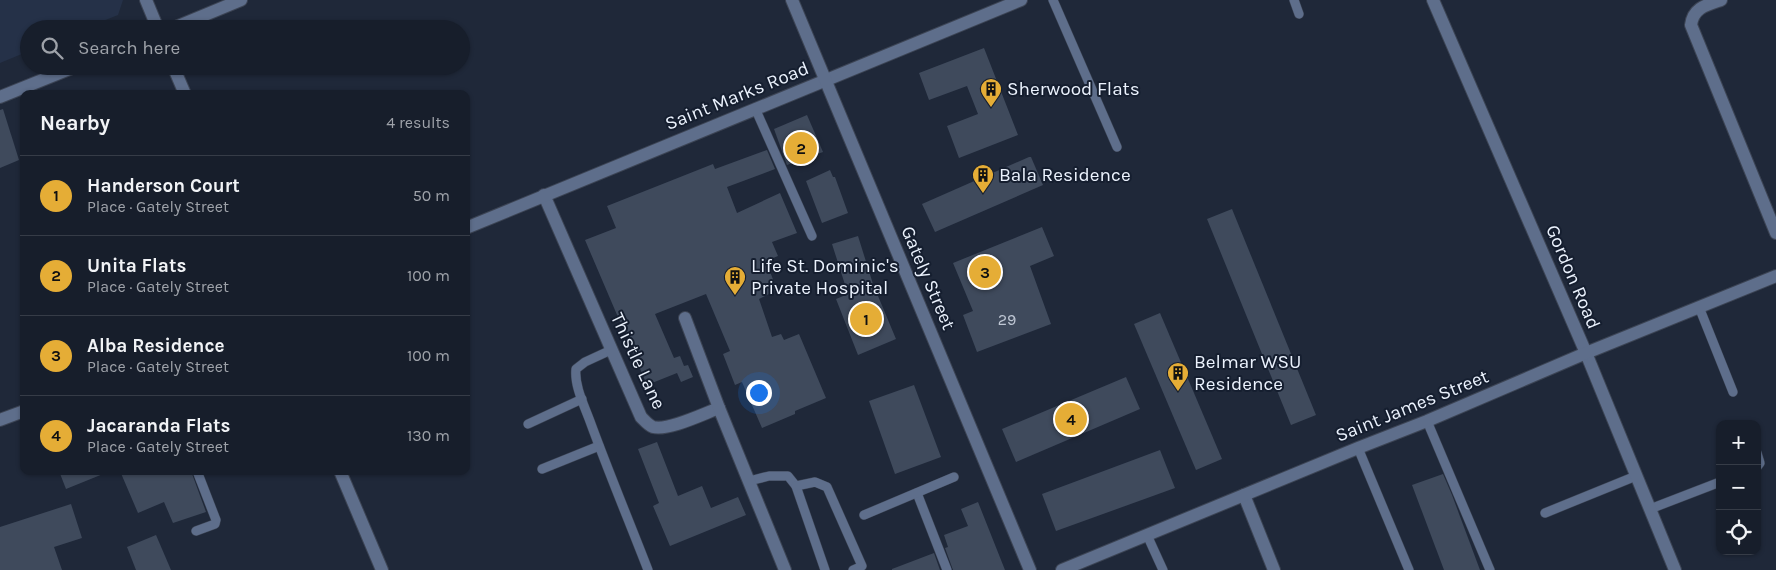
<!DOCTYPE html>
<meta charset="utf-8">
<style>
:root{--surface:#171e2b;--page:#202733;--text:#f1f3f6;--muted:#9ea2a9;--line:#363c47;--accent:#e5ad36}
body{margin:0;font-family:Karla,sans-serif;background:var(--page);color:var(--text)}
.controls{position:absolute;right:15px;bottom:15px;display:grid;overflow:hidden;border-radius:10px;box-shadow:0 1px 4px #0004}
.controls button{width:45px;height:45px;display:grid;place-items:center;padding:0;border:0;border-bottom:1px solid var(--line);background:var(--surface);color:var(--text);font:25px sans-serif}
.you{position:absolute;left:758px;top:392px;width:18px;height:18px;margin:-12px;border:4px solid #fff;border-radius:50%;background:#1a73e8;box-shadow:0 0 0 8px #1a73e833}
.badge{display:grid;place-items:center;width:32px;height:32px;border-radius:50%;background:var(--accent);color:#111;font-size:16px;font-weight:700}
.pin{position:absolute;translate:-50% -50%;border:2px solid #fff;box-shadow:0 1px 5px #0006}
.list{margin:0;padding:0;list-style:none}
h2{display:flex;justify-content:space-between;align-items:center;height:65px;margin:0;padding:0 20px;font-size:21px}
h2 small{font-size:16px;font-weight:400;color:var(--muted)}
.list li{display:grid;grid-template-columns:32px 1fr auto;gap:15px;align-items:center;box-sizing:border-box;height:80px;padding:0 20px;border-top:1px solid var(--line)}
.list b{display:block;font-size:19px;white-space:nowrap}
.list p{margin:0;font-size:16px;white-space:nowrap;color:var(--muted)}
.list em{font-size:16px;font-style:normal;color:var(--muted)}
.icon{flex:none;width:28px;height:28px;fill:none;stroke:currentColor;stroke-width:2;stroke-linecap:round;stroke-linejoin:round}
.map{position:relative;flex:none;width:1776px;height:570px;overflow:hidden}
.search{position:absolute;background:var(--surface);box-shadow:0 1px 4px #0004;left:20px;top:20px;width:450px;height:55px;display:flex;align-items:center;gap:12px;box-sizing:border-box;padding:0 18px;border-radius:28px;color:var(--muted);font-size:19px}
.panel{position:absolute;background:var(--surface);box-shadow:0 1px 4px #0004;left:20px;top:90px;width:450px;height:385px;border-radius:10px}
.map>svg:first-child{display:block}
.built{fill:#253148}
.building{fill:#3f4a5c}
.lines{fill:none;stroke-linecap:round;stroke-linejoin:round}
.service-casing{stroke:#3c4454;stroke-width:10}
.minor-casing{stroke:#3c4454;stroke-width:14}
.tertiary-casing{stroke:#3c4454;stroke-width:14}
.service{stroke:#5e6e8b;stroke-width:9}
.minor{stroke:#5e6e8b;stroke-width:12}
.tertiary{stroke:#5e6e8b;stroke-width:12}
.labels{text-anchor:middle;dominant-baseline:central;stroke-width:4;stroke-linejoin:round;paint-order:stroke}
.number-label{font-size:16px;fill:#c0c8d5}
.poi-label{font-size:19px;fill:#ebf2fd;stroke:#151e2f;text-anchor:start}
.street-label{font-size:19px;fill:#ebf2fd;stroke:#151e2f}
</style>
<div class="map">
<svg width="1776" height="570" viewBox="0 0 1776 570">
<rect width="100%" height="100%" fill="#1f2839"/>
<polygon class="built" points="0,0 123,0 118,15 83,29 29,29 29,51 0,63"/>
<g class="building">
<polygon points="984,48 1018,135 959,158 947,126 978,114 967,86 929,100 919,73"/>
<polygon points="3,109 19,160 0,168 0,110"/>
<polygon points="807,115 823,152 787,165 774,129"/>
<polygon points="767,150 775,169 727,187 737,213 780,193 797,233 772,242 778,256 766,261 777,290 759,299 772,337 781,334 784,340 799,334 826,398 795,411 795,414 762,428 742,382 735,385 723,354 730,351 706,294 655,314 674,358 680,356 684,366 688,365 693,377 681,382 677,373 647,385 585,240 616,228 607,206 713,164 715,169"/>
<polygon points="1029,157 1031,157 1043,185 935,232 922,204"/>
<polygon points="830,170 833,177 835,177 848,213 822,223 806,181"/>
<polygon points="1232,209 1316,415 1291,425 1207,219"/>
<polygon points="1042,227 1054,256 1030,266 1051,324 977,352 963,315 973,311 953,263"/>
<polygon points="858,236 873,284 896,339 858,355 836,299 848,294 832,244"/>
<polygon points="1160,313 1222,459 1196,470 1134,324"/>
<polygon points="1126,377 1140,409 1016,462 1002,429"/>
<polygon points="914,385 941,457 895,474 869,401"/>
<polygon points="657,442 678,496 702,486 711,508 738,497 746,515 670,546 653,506 659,503 638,449"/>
<polygon points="1160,450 1175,488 1056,531 1042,494"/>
<polygon points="59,471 108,471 108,472 66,489"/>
<polygon points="120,471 191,471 206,512 173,523 164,502 138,513"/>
<polygon points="1443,474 1452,495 1480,570 1444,570 1412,485"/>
<polygon points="978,502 1005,570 953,570 945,548 948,547 944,535 968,526 961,509"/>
<polygon points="71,504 82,538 54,547 62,570 0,570 0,527"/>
<polygon points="156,535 171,570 136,570 127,547"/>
<polygon points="934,553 940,570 892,570 892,569"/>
</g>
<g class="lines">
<g class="service-casing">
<g id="service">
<polyline points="1053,0 1117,147"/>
<polyline points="1294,0 1299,14"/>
<polyline points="755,108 812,236"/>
<polyline points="1699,307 1733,392"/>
<path d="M611,350L585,362L576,369C574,386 585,407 591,424C609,473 629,521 648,570"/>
<polyline points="1427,421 1490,570"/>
<polyline points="528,424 582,399"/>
<polyline points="1358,448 1409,570"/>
<polyline points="1757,453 1760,463 1757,467"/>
<polyline points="542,469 599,446"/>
<polyline points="749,481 769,476 788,476 796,486 825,570"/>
<polyline points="796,486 815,482 827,487 862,566 853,570"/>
<polyline points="917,493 947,570"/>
<polyline points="1650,509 1720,482"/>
<polyline points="1545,513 1636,476"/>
<polyline points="864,515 954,477"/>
<polyline points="196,531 215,524 216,520 197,471"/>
<polyline points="1147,535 1163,570"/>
</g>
</g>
<g class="minor-casing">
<g id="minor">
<polyline points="146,0 158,29"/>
<polyline points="1433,0 1586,353 1675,570"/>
<path d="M1721,0C1706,5 1693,8 1691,25L1776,233"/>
<polyline points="171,29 241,0"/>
<polyline points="173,66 185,94"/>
<polyline points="0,97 77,66"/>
<path d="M544,195L641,417C645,421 648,425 653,427C668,431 703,414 719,408"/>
<polyline points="466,228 1021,0"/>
<polyline points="685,318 719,408 785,570"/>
<polyline points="0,420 24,411"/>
<polyline points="340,471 382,570"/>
<polyline points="1244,495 1274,570"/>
<polyline points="1062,570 1358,448 1427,421 1586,353 1776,276"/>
</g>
</g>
<g class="tertiary-casing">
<polyline id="tertiary" points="792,0 1030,570"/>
</g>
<use href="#service" class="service"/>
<use href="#minor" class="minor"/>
<use href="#tertiary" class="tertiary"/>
</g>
<defs>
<g id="building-pin" transform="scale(1.125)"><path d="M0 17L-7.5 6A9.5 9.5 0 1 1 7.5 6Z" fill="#e5ad36" stroke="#151e2f"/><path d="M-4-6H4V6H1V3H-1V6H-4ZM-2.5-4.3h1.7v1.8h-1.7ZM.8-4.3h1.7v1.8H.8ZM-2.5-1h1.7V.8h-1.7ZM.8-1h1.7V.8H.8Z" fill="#111"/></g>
</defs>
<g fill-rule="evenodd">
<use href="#building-pin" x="991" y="89"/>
<use href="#building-pin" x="983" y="175"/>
<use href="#building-pin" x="735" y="277"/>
<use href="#building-pin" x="1178" y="373"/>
</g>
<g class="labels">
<g class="number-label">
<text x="1007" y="319">29</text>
</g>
<g class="poi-label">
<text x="1007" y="89">Sherwood Flats</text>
<text x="999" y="175">Bala Residence</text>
<text x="751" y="266">Life St. Dominic's<tspan x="751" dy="22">Private Hospital</tspan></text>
<text x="1194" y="362">Belmar WSU<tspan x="1194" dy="22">Residence</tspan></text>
</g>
<g class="street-label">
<text transform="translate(737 96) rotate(-22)">Saint Marks Road</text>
<text transform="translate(1573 277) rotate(67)">Gordon Road</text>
<text transform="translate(928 278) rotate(67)">Gately Street</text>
<text transform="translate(638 361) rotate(65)">Thistle Lane</text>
<text transform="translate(1412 406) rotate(-22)">Saint James Street</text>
</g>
</g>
</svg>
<div class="controls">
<button>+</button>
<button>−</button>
<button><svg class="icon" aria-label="locate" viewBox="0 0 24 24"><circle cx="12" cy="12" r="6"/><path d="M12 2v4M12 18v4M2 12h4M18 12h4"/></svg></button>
</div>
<div class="you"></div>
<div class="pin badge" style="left:866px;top:319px">1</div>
<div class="pin badge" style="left:801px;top:148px">2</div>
<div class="pin badge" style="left:985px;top:272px">3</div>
<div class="pin badge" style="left:1071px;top:419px">4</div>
<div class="search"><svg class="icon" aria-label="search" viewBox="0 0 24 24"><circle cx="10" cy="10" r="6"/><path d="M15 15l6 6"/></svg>Search here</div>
<section class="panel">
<h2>Nearby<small>4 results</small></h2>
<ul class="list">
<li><span class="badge">1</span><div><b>Handerson Court</b><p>Place · Gately Street</p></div><em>50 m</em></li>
<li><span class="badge">2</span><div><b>Unita Flats</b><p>Place · Gately Street</p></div><em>100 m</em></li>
<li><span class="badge">3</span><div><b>Alba Residence</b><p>Place · Gately Street</p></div><em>100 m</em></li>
<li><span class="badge">4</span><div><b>Jacaranda Flats</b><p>Place · Gately Street</p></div><em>130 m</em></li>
</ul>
</section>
</div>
